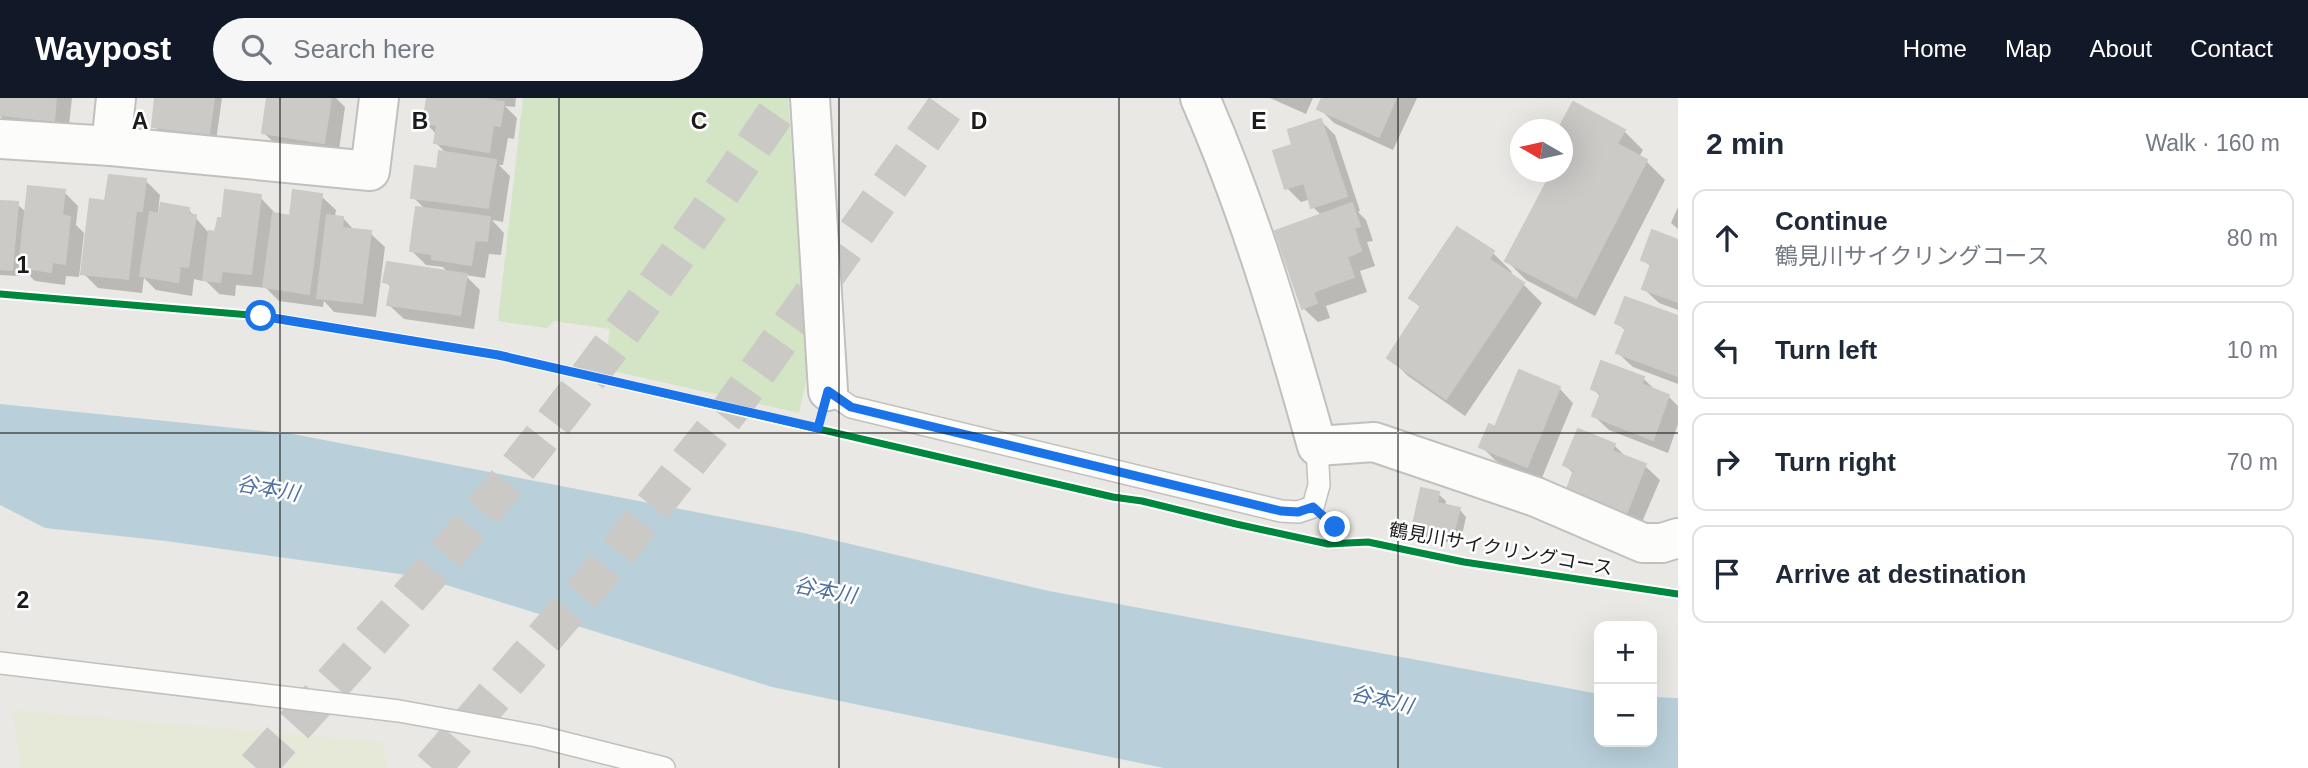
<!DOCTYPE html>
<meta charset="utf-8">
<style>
:root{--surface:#fff;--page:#f6f6f7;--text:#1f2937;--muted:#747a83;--line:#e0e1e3;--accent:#111827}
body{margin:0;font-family:Arial,"Noto Sans JP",sans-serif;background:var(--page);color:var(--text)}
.controls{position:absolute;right:21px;bottom:21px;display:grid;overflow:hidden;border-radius:14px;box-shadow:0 7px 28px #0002}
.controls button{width:63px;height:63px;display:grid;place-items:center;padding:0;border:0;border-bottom:2px solid var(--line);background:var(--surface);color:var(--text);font:35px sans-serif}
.compass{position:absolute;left:1510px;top:21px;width:63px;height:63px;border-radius:50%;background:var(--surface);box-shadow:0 7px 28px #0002;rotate:279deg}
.stop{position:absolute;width:21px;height:21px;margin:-16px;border:5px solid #1a73e8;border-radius:50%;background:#fff}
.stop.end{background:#1a73e8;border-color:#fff;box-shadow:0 2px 7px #0008}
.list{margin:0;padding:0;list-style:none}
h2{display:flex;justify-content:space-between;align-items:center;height:91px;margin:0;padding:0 28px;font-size:30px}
h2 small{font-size:23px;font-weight:400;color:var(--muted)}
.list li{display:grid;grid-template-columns:46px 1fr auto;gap:21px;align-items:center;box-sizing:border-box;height:98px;margin:0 14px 14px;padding:0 14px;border:2px solid var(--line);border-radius:14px}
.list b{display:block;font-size:26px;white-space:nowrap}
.list p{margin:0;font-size:23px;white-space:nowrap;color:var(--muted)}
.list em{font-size:23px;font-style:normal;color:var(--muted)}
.icon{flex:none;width:38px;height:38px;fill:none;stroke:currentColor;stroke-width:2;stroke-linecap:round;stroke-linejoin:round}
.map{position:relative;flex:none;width:1678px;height:670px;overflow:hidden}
header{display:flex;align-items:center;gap:42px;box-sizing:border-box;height:98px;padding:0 35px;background:var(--accent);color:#fff}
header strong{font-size:33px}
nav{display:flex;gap:38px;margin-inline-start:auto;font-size:24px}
.search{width:490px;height:63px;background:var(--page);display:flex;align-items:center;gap:18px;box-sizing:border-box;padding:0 24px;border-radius:38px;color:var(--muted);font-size:26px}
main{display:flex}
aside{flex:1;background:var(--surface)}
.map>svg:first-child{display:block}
.farmland{fill:#e7e9d8}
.grass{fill:#d3e5c5}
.water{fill:#b9d0da}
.shadow{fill:#0003}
.building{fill:#cccac7;stroke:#cccac5;stroke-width:2}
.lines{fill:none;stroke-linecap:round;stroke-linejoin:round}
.motorway-tunnel{stroke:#cac9c6;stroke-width:38;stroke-dasharray:38 19;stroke-linecap:butt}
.service-casing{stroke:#c0c0be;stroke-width:24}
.minor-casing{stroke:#c0c0be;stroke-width:42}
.service{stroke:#fcfcfb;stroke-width:21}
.minor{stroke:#fcfcfb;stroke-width:38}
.cycleway-casing{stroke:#fff;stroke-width:11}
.cycleway{stroke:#00873e;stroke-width:7}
.route{stroke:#1a73e8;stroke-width:9}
.grid{fill:none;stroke:#1b1b1b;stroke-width:2;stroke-opacity:0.55}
.labels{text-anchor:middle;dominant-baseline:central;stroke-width:5;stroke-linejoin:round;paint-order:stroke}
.street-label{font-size:19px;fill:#1b1b1b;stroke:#fff}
.water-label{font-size:21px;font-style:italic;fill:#5172a1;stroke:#fff}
.grid-label{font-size:23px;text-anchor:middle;font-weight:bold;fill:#1b1b1b;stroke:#fff;stroke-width:5;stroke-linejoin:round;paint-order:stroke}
</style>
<header>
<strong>Waypost</strong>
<div class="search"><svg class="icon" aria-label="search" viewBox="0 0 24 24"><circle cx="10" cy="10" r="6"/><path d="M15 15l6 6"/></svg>Search here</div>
<nav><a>Home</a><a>Map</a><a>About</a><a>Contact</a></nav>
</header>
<main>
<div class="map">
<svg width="1678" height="670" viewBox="0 0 1678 670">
<rect width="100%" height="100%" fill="#e9e8e4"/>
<polygon class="farmland" points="12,612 383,644 387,670 21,670"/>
<polygon class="grass" points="523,0 788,0 808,273 799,315 604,271 610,231 554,223 547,230 498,223"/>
<polygon class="water" points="0,306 293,336 804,435 1049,493 1599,596 1599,644 1652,644 1652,599 1678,600 1678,670 1164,670 772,589 421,479 166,443 45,430 0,407"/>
<g class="shadow">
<polygon points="0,0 72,0 68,36 12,30 0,18"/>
<polygon points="165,0 222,0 216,43 162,36 154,28"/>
<polygon points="269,0 336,0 345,9 338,59 278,49 263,34"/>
<polygon points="428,0 516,0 515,9 505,8 517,20 514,41 508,40 503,67 499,67 510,78 503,124 492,122 504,135 501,157 489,156 485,180 465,177 480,192 474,231 404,221 389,207 392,190 385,184 448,175 443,169 426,167 412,153 426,112 413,99 438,73 447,56 436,45 437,37 425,24"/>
<polygon points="1270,0 1313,0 1306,16"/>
<polygon points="1324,0 1417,0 1393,52 1334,25 1319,10"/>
<polygon points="1321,23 1335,37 1360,113 1358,114 1366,122 1373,143 1367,144 1375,168 1360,173 1367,194 1326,208 1330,220 1318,224 1303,210 1322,118 1313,109 1311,101 1301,104 1287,90 1294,48"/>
<polygon points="1624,33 1643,52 1639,59 1646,63 1665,82 1595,218 1526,182 1507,163 1551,79 1545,74 1562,74"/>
<polygon points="145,82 160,97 157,124 188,111 209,135 217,136 223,122 260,99 274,114 274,117 291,120 321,98 336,112 335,119 343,120 355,133 370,135 385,149 376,219 334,214 324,203 323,209 279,203 266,190 236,187 235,198 219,196 203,180 202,183 194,181 192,198 156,192 144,180 142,195 98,190 83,175 107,105"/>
<polygon points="64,94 78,108 76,127 84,135 79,179 66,178 65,187 35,183 20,168 20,178 0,177 0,105 17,106 27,115"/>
<polygon points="1678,109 1678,131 1671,125"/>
<polygon points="1678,144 1678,212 1659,205 1644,191 1652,170 1643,161"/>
<polygon points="1493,155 1512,174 1510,177 1523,186 1542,205 1465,318 1408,278 1389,259 1422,211 1411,200"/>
<polygon points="1678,220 1678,286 1633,269 1618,255 1627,234 1617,225"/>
<polygon points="1643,280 1657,294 1668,298 1678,308 1678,326 1668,355 1609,332 1594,318 1601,299 1593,291"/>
<polygon points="1559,290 1573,305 1541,382 1496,363 1481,348 1496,332"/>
<polygon points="1614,347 1627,360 1645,368 1660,382 1640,429 1583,406 1569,391 1574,376 1565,367"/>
<polygon points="1438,396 1446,403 1445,408 1459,411 1466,419 1460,447 1421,438 1414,431"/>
</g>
<g class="building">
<polygon points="0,0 56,0 54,23 0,17"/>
<polygon points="155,0 214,0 209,36 152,29"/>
<polygon points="267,0 331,0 324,45 262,35"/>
<polygon points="427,0 478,0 504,4 500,28 493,27 489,54 434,45 437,27 423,25"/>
<polygon points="1322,0 1396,0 1379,39 1317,11"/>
<polygon points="1573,4 1625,32 1617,46 1647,62 1576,200 1505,163 1551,76 1546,74 1562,74 1562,32 1558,32"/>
<polygon points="1321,21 1347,98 1311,110 1304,85 1285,91 1273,53 1292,47 1288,32"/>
<polygon points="439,53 496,62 488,110 411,100 415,68 437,71"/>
<polygon points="109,77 146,81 142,113 136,113 128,181 81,176 90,101 105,103"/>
<polygon points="28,88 65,92 62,117 70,119 65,166 52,164 51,174 19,169"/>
<polygon points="225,92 261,97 251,176 222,173 220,184 203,182 209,133 215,134 218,120 222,120"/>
<polygon points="293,92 322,96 309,196 263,189 273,115 290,118"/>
<polygon points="0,103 18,104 12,172 0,171"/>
<polygon points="161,105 189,110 188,116 196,117 188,169 180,168 178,184 140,178 150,114 159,116"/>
<polygon points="1352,105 1360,128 1354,130 1361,153 1347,159 1354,179 1313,194 1317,205 1302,211 1275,133"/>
<polygon points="416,109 490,119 487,143 475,142 471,167 432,161 432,156 410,153"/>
<polygon points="327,117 343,119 342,130 371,133 362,205 317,200"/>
<polygon points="1457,129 1494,153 1489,161 1524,185 1446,301 1387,260 1421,208 1409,200"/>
<polygon points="1652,132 1678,142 1678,204 1642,191 1651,166 1641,162"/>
<polygon points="387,164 467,176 460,217 387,207 391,186 383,184"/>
<polygon points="1625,199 1678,218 1678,278 1616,255 1626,230 1615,225"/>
<polygon points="1601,263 1644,279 1641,286 1669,297 1653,342 1592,318 1601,295 1591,291"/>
<polygon points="1519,272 1560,289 1527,369 1479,349 1489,326 1495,329"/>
<polygon points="1578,331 1615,346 1612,353 1646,366 1626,416 1567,391 1574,372 1563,367"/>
<polygon points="1421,390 1439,394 1437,405 1460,410 1452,440 1412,431"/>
</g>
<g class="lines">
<g class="motorway-tunnel">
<path d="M256,670C338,579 422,488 500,392C602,266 695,134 786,0"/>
<polyline points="432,670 605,469 733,308 952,0"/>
</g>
<g class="service-casing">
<g id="service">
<polyline points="828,293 851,309 1281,413 1298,414 1313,409 1319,387 1317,348"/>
<polyline points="0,565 399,613 537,638 664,670"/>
</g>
</g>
<g class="minor-casing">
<g id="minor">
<polyline points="810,0 828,293"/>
<path d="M1200,0C1249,112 1284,230 1317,348L1374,344L1536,399L1643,445H1662L1678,440"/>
<polyline points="0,41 111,48 370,73 379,0"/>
<polyline points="111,48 116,0"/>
</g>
</g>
<use href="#service" class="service"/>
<use href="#minor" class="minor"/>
<g class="cycleway-casing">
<polyline id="cycleway" points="0,196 261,218 498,257 1113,399 1142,403 1236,426 1328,446 1368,444 1464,464 1678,496"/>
</g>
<use href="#cycleway" class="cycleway"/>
</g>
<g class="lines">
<polyline class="route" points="261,218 498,257 818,330 828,293 851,309 1281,413 1298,414 1313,409 1335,429"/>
</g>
<path class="grid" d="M280,0V670M559,0V670M839,0V670M1119,0V670M1398,0V670M0,335H1678"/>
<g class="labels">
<g class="street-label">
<text transform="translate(1501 451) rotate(10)">鶴見川サイクリングコース</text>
</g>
<g class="water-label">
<text transform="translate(268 390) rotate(10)">谷本川</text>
<text transform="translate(825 492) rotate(11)">谷本川</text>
<text transform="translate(1382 601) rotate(13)">谷本川</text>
</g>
</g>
<g class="grid-label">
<text x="140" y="31">A</text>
<text x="420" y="31">B</text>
<text x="699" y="31">C</text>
<text x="979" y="31">D</text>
<text x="1259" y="31">E</text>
<text x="23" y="175">1</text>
<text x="23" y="510">2</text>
</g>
</svg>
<div class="controls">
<button>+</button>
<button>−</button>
</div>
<svg class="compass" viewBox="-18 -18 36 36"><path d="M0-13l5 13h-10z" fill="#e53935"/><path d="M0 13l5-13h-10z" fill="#747a83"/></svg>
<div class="stop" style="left:261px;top:218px"></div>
<div class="stop end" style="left:1335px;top:429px"></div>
</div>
<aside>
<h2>2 min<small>Walk · 160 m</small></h2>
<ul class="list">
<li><svg class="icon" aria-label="ahead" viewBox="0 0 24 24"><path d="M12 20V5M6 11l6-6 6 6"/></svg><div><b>Continue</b><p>鶴見川サイクリングコース</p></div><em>80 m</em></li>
<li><svg class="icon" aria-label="left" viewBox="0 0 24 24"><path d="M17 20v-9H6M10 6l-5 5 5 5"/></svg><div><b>Turn left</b></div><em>10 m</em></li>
<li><svg class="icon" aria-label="right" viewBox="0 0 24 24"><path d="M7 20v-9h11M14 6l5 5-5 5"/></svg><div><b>Turn right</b></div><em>70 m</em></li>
<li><svg class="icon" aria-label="arrive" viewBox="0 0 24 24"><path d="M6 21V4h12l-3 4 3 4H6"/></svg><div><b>Arrive at destination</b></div></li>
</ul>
</aside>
</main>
